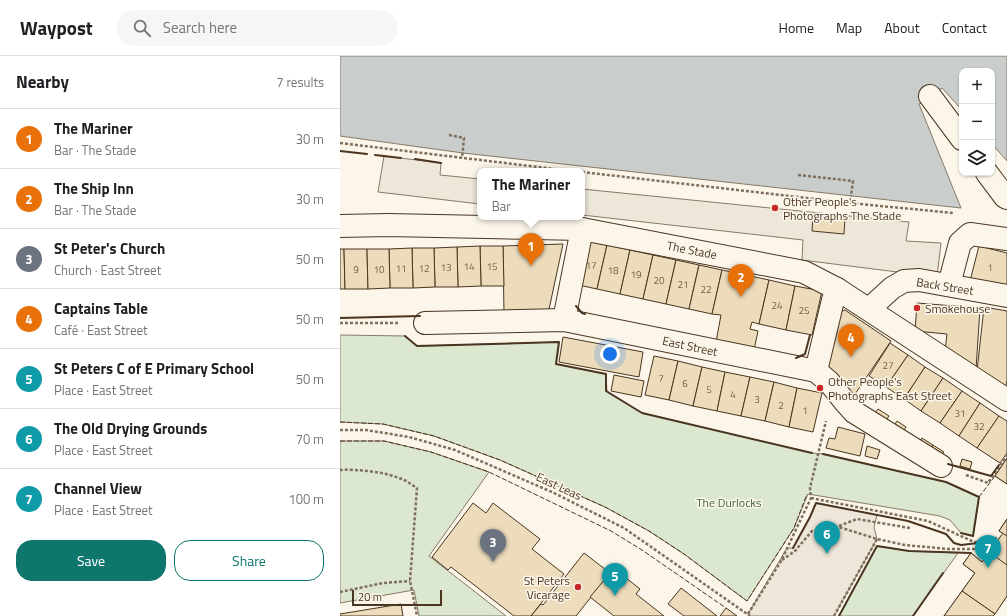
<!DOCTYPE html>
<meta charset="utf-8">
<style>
:root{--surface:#fff;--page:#f6f6f6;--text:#202124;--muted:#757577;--line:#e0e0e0;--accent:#0f766e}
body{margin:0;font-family:"Titillium Web",sans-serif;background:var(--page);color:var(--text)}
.controls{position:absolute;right:12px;top:12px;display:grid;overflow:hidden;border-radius:8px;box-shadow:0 1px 3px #0004}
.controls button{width:36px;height:36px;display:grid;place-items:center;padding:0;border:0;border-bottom:1px solid var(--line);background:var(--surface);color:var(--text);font:20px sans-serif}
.scale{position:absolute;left:12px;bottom:10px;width:90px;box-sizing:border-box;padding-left:4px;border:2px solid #4a3520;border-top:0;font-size:11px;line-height:14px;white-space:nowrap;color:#4a3520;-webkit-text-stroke:3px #fbf6e9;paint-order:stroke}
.you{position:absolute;left:270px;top:298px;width:14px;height:14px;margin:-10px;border:3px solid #fff;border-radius:50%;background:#1a73e8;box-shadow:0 0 0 6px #1a73e833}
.badge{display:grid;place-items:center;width:26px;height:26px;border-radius:50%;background:var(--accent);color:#fff;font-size:13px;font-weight:700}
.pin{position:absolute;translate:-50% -33px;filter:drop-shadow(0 1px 2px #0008)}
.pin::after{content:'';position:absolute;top:21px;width:14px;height:12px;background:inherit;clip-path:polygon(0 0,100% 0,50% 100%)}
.popup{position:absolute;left:137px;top:112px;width:108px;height:52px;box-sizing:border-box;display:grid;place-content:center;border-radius:8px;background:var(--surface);filter:drop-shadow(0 1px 3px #0005);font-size:13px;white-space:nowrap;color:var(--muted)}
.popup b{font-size:15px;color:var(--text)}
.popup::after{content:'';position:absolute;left:50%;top:100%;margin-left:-8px;border:8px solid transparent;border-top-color:var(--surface)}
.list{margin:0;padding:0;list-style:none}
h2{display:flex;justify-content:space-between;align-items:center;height:52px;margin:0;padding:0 16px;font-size:17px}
h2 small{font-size:13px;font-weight:400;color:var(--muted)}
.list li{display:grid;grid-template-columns:26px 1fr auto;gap:12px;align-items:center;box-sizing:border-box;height:60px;padding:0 16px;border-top:1px solid var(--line)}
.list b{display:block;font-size:15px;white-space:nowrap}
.list p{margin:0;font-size:13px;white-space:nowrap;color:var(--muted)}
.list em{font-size:13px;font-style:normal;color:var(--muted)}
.actions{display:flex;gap:8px;padding:12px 16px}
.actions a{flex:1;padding:9px 0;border:1px solid var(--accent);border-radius:16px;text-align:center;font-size:14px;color:var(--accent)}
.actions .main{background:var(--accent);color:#fff}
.icon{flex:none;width:22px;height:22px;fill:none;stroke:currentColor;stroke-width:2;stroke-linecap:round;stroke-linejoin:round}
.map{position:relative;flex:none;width:667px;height:560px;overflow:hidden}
header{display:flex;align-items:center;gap:24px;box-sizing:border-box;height:56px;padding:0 20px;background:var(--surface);border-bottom:1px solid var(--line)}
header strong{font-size:19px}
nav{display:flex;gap:22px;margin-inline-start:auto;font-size:14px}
.search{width:280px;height:36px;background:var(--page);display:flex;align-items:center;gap:10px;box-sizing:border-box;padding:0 14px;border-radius:16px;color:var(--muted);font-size:15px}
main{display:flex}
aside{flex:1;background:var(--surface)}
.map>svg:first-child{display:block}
.green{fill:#dce7d0;stroke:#887966}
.parking{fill:#ede7d9;stroke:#887966}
.water{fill:#c9cecd;stroke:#887966}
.building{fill:#ecdcbc;stroke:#4a3520}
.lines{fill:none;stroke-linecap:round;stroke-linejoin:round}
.minor-casing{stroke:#4a3520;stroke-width:24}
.path{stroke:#7f6f5c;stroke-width:2.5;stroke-dasharray:3 2;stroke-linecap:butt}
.minor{stroke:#fbf6e9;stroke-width:22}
.fence{stroke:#4a3520;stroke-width:1;stroke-dasharray:5 2;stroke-linecap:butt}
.wall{stroke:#4a3520;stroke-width:2}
.poi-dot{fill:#c62828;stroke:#fbf6e9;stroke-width:1.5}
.labels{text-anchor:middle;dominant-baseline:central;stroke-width:3;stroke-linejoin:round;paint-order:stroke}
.number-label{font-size:10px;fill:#725f47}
.poi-label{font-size:12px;fill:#4a3520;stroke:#fbf6e9;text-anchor:start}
.street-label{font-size:12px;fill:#4a3520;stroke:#fbf6e9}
.park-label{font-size:12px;fill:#436837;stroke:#fbf6e9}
</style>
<header>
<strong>Waypost</strong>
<div class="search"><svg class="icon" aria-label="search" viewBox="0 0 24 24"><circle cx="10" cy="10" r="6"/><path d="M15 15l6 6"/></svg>Search here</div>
<nav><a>Home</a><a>Map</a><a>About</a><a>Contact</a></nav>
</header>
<main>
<aside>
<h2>Nearby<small>7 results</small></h2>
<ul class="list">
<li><span class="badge" style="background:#e8710a">1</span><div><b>The Mariner</b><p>Bar · The Stade</p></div><em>30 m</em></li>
<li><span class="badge" style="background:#e8710a">2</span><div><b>The Ship Inn</b><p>Bar · The Stade</p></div><em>30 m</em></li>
<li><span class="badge" style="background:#6b7280">3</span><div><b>St Peter's Church</b><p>Church · East Street</p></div><em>50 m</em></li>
<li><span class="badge" style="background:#e8710a">4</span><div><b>Captains Table</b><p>Café · East Street</p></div><em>50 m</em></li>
<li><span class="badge" style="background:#0f9aa8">5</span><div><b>St Peters C of E Primary School</b><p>Place · East Street</p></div><em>50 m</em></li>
<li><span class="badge" style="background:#0f9aa8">6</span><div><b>The Old Drying Grounds</b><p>Place · East Street</p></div><em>70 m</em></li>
<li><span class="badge" style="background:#0f9aa8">7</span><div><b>Channel View</b><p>Place · East Street</p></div><em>100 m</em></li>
</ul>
<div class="actions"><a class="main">Save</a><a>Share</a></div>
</aside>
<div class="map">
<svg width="667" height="560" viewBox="0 0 667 560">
<rect width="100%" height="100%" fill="#fbf6e9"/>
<g class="green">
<polygon points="0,279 65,280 77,290 219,286 216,308 266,318 267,335 302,357 472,397 484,398 606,426 639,441 633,480 621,477 610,464 600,460 468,438 454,472 407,545 344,498 309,475 265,451 160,404 94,380 43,368 0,366"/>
<polygon points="0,385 44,385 91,396 149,416 89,500 166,560 79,560 74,534 0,547"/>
<polygon points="537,490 569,495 618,497 573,560 499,560"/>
</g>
<g class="parking">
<polygon points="44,100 101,107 100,119 140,123 140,148 38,136"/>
<polygon points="242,133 569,166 566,185 601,187 597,221 462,204 463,184 242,159"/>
<polygon points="476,447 537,459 534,471 537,483 494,560 410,560 408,558 447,492 453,492 470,461"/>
</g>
<polygon class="water" points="0,0 667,0 667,105 652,88 652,15 622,15 622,54 602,32 579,48 621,152 123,97 0,80"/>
<g class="building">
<polygon points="473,159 505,162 504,178 472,175"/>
<polygon points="244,184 267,189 257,233 234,228"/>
<polygon points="223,188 208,258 164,259 163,190"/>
<polygon points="267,189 290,194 280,238 257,233"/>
<polygon points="140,190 163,190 164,230 141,230"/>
<polygon points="140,190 141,230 118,231 117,191"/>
<polygon points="639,190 667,197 667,234 630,225"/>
<polygon points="117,191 118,231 95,231 94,192"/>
<polygon points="72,192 94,192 95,231 73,232"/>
<polygon points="72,192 73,232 50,232 49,193"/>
<polygon points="0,193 4,193 5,233 0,233"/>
<polygon points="4,193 27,193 28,233 5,233"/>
<polygon points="27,193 49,193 50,232 28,233"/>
<polygon points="290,194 313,199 303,243 280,238"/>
<polygon points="313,199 336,204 326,248 303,243"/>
<polygon points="336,204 359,209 349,253 326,248"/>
<polygon points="359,209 382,214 372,258 349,253"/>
<polygon points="382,214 429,224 419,268 412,266 410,273 418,275 414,294 376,286 381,259 372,258"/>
<polygon points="429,224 455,230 446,274 419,268"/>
<polygon points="455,230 482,235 472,279 446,274"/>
<polygon points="577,247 640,252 636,313 605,295 607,278 575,275"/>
<polygon points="644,251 667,255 667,325 665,333 637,315"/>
<polygon points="505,254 551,285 511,344 481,307 491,258"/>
<polygon points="223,281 303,296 299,321 219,306"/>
<polygon points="550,287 568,299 546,331 529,320"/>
<polygon points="568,299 585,311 564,343 546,331"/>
<polygon points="314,300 338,305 329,344 305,339"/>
<polygon points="338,305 362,311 353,350 329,344"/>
<polygon points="362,311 385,316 377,355 353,350"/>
<polygon points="585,311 603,322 581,355 564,343"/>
<polygon points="385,316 410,321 401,360 377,355"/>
<polygon points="274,319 304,325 301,341 271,335"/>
<polygon points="410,321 434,326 425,365 401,360"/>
<polygon points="603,322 622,335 600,367 581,355"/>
<polygon points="434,326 457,332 449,371 425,365"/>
<polygon points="457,332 482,337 473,376 449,371"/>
<polygon points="622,335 640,347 619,380 600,367"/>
<polygon points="640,347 659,360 637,392 619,380"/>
<polygon points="538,353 549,360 545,366 533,359"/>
<polygon points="659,360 667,365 667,397 660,407 637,392"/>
<polygon points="557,365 566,371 562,377 553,371"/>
<polygon points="498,371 525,378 520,400 486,392 489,382 495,383"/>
<polygon points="582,382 593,389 589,395 579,388"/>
<polygon points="593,389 604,396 600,401 589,395"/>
<polygon points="527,390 540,394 537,403 525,400"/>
<polygon points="667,402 667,428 655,420"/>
<polygon points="667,402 667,428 655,420"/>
<polygon points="622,403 632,406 630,413 620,410"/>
<polygon points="133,447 146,457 153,447 200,483 192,493 224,518 191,560 174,560 111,511 108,514 92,501"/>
<polygon points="667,463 667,540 653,560 604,560 635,517 623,508 631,497 642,506 663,477 659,475"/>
<polygon points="667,463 667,480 659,475"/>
<polygon points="649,496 667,509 667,540 655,558 622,535 635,517 623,508 631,497 642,506"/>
<polygon points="244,497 270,517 236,560 191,560 201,548 203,549"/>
<polygon points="270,517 282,527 286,522 300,533 296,538 324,560 274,560 250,541"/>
<polygon points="341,532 377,560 344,560 328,548"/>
<polygon points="622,535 655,558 653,560 604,560"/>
<polygon points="61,548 63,560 0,560 0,558"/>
<polygon points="386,552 397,560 380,560"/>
</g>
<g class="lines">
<g class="minor-casing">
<g id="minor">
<polyline points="590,40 622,83"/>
<polyline points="647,117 665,141 667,142"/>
<polyline points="0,170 48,169 242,173 464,216 497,233 667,344"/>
<polyline points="609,229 620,187 630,178 667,183"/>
<polyline points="529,253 552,232 564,225 579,224 667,240"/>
<polyline points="224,264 242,173"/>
<polyline points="85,267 224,264 476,315 489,326 505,346 514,356 601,410"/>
<polyline points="476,315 493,244 497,233"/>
</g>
</g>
<g class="path">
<polyline points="109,79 124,82 122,102"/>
<polyline points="0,87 231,115"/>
<polyline points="242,116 510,147 613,157"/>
<polyline points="458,119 513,125 510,147"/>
<polyline points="0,267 59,267"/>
<polyline points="0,374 26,374 69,381 115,394 212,436 284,472 410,560"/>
<path d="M0,414C19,413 47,416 64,424C69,426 73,430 77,432L70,525L77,560"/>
<polyline points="626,419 648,427 667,399"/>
<path d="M471,442L588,465L634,486C643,486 651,481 660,482"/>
<polyline points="499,470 517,463 570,472"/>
<polyline points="442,504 455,495 472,475 499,471 537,483 565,489 608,493 636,493 647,490 653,491"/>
<polyline points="0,536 43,527 70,525"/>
<polyline points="408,558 441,505 471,442 470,432 486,365"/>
<polyline points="494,560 537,483"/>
</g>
<use href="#minor" class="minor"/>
<g class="fence">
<polyline points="0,366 43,368 94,380 160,404 265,451 309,475 344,498 407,545 454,472 467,438"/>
<polyline points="0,385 44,385 91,396 149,416 271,475 302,494 386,552"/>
<polyline points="639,441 655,420"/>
</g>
<g class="wall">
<polyline points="0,95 27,98"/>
<polyline points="35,99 61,102"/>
<polyline points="75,103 101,107"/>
<polyline points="236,250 242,257 245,258"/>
<polyline points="0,262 80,260"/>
<polyline points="65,280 77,290 219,286 216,308 266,318 266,335 302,357 472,397"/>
<polyline points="456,302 465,298 470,279"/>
<polyline points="483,398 606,426 639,441 633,480 621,477"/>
<polyline points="608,408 651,420 659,409"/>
<polyline points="453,492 470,461 476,447 568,465 606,478 614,487 621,489 656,485 659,487"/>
<polyline points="499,560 537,490 569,495 631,497"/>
<polyline points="573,560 603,517"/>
</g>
</g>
<g class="poi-dot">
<circle cx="435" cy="152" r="4"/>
<circle cx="577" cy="252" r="4"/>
<circle cx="480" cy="332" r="4"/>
<circle cx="238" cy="531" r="4"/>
</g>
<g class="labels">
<g class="number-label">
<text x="251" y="209">17</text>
<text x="129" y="210">14</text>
<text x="152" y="210">15</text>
<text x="106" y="211">13</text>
<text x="650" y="211">1</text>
<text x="61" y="212">11</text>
<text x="84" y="212">12</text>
<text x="16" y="213">9</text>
<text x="39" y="213">10</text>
<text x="273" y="214">18</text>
<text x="296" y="218">19</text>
<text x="319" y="224">20</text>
<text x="343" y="228">21</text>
<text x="366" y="233">22</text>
<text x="437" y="249">24</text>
<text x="464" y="254">25</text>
<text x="548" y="309">27</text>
<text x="321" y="322">7</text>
<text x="345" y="327">6</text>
<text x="369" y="333">5</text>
<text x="393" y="338">4</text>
<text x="417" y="343">3</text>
<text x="441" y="349">2</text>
<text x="465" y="354">1</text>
<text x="620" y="357">31</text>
<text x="639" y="370">32</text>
</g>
<g class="poi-label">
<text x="443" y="145">Other People's<tspan x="443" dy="14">Photographs The Stade</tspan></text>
<text x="585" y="252">Smokehouse</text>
<text x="488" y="325">Other People's<tspan x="488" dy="14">Photographs East Street</tspan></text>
<text x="230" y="524" text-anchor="end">St Peters<tspan x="230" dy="14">Vicarage</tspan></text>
</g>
<g class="street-label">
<text transform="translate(352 194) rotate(11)">The Stade</text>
<text transform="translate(605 230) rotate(9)">Back Street</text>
<text transform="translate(350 290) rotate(12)">East Street</text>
<text transform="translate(219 430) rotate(25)">East Leas</text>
</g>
<g class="park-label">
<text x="389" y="446">The Durlocks</text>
</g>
</g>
</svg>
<div class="controls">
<button>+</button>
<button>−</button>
<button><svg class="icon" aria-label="layers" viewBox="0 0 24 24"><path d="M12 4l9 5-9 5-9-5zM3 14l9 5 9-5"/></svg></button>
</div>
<div class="scale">20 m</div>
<div class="you"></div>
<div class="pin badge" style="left:191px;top:210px;background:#e8710a">1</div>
<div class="popup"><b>The Mariner</b>Bar</div>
<div class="pin badge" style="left:401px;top:241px;background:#e8710a">2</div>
<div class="pin badge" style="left:153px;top:506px;background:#6b7280">3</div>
<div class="pin badge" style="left:511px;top:301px;background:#e8710a">4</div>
<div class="pin badge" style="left:275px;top:540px;background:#0f9aa8">5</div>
<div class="pin badge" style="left:487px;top:498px;background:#0f9aa8">6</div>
<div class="pin badge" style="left:648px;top:512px;background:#0f9aa8">7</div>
</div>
</main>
